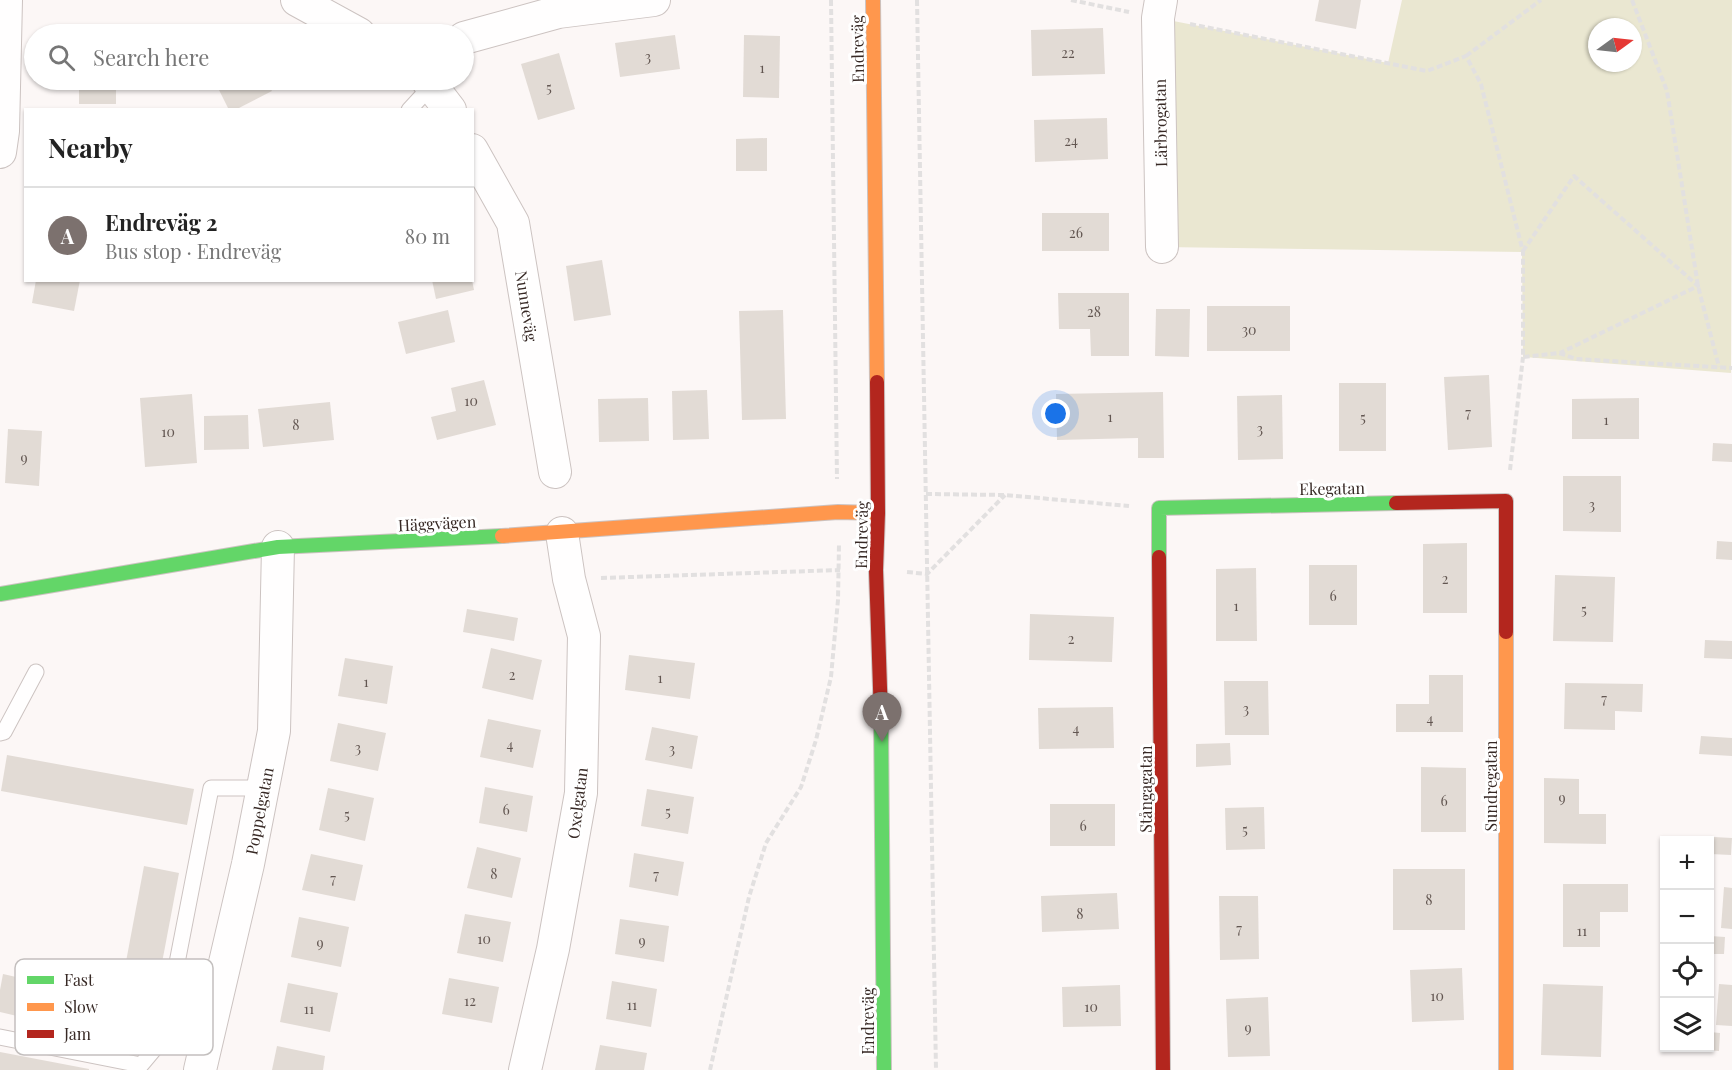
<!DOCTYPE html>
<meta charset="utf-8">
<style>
:root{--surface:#fff;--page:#f6f6f6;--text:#222;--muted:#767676;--line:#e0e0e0;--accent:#7c716e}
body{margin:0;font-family:"Playfair Display",serif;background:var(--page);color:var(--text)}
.controls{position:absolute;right:18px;bottom:18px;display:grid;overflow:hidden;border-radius:0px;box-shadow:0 2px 4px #0004}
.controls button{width:54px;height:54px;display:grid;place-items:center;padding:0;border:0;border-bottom:2px solid var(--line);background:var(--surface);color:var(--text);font:30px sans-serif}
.compass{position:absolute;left:1588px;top:18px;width:54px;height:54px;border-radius:50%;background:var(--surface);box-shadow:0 2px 4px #0004;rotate:75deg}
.you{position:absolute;left:1056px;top:414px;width:21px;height:21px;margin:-15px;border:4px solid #fff;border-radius:50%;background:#1a73e8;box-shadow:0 0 0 9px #1a73e833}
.badge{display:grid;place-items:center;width:39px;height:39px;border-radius:50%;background:var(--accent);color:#fff;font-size:20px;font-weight:700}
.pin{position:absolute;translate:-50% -50px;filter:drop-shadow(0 2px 3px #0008)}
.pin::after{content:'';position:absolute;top:32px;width:21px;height:18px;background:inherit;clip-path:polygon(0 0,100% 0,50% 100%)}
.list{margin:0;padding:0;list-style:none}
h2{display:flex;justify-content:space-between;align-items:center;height:78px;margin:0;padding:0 24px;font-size:26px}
h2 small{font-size:20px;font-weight:400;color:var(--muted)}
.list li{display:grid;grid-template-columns:39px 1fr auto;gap:18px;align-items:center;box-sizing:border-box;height:96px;padding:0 24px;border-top:2px solid var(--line)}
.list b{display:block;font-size:22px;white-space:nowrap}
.list p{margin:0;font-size:20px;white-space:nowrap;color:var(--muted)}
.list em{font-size:20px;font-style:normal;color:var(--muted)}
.icon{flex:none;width:33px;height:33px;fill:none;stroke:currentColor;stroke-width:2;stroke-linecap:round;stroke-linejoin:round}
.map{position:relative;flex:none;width:1732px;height:1070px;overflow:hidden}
.search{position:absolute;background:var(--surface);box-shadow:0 2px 4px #0004;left:24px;top:24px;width:450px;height:66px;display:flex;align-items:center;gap:15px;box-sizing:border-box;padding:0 21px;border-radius:33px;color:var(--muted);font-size:22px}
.panel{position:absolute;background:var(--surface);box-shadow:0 2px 4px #0004;left:24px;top:108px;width:450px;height:174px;border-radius:0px}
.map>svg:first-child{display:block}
.green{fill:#eae7d1;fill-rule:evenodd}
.building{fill:#e2dbd5}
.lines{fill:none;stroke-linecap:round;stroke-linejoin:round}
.lane-casing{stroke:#ccc3c1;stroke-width:17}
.street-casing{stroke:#ccc3c1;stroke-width:34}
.fast-casing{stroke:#ccc3c1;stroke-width:16}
.slow-casing{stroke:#ccc3c1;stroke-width:16}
.jam-casing{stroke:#ccc3c1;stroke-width:16}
.path{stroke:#e2e0e0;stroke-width:4;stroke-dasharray:6 3;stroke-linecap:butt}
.lane{stroke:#fffefe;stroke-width:15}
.street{stroke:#fffefe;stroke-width:32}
.fast{stroke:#63d668;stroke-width:14}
.slow{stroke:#ff974d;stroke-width:14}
.jam{stroke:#b3261e;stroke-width:14}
.labels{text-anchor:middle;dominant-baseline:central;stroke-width:6;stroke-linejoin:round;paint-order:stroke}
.number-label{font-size:14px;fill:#625651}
.street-label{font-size:16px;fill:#372925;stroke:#fff}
.key{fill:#fff;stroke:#c3bfbe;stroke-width:1.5}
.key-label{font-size:16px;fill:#372925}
</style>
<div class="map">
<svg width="1732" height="1070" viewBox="0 0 1732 1070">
<rect width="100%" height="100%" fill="#fcf7f6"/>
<path class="green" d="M1402,0H1732L1731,373L1523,357L1522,252L1162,247L1158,18L1388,63ZM1597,27H1633V63H1597Z"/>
<g class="building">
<polygon points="1319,0 1361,0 1356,29 1315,21"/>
<polygon points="1103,28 1105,74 1032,76 1031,30"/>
<polygon points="675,35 680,69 620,77 615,43"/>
<polygon points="744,35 780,36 779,98 743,97"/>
<polygon points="559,53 575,109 538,120 521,64"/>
<rect x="79" y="80" width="37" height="24"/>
<polygon points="214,80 266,80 272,91 235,110 229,110"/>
<polygon points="1107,118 1108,159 1035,162 1034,120"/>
<polygon points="767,138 767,171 736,171 736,139"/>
<rect x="1042" y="213" width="67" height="38"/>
<polygon points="602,260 611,315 574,321 566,266"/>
<polygon points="36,280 80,280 74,311 32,303"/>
<polygon points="432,280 472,280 474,290 436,299"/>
<polygon points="1058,293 1129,293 1129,356 1091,356 1090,329 1059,329"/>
<rect x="1207" y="306" width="83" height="45"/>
<polygon points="1156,309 1190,309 1189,357 1155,356"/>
<polygon points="448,310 455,342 406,354 398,322"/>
<polygon points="783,310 786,419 742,420 739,311"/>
<polygon points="1489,375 1492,447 1448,450 1444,377"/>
<polygon points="484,380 496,425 437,440 431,417 456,411 451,388"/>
<rect x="1339" y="383" width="47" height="68"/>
<polygon points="707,390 709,439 673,440 672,391"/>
<polygon points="1163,392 1164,458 1138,458 1138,438 1057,440 1056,394"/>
<polygon points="192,394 197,463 145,467 140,398"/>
<polygon points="1282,395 1283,459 1238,460 1237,396"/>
<polygon points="648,398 649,441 599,442 598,399"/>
<polygon points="1639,398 1639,439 1572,439 1572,399"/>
<polygon points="330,402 334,440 263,447 258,409"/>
<polygon points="248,415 249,449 204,450 204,416"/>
<polygon points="8,429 42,431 39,486 5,483"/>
<polygon points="1713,443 1732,444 1732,462 1712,461"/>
<polygon points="1563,476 1621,476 1621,532 1563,531"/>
<polygon points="1717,541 1732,542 1732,560 1716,559"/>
<polygon points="1467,543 1467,613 1423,613 1423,544"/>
<rect x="1309" y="565" width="48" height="60"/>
<polygon points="1256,568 1257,641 1216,641 1216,569"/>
<polygon points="1555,575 1615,577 1613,642 1553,641"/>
<polygon points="467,609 518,618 514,641 463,632"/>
<polygon points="1030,614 1114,617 1112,662 1029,660"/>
<polygon points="1705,640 1732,641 1732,659 1704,658"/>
<polygon points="491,648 542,660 533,700 482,688"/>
<polygon points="629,655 695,663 690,699 625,690"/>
<polygon points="345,658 393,666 387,704 338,696"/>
<polygon points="1429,675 1463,675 1463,732 1396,732 1396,704 1429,704"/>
<polygon points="1224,681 1268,681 1269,735 1225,735"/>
<polygon points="1565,683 1643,684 1642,712 1615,711 1615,730 1564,729"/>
<polygon points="1113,707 1114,748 1039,749 1038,708"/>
<polygon points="488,719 541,730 533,768 480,757"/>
<polygon points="338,723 386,733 378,771 330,761"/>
<polygon points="652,727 698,736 692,769 645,760"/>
<polygon points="1701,736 1732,738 1732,756 1699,754"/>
<polygon points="1230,743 1231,765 1196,767 1196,744"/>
<polygon points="7,755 194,789 187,825 1,791"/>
<polygon points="1421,767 1466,768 1466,832 1421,832"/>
<polygon points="1544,778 1579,779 1579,814 1606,814 1606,844 1544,843"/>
<polygon points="485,787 533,796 527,832 479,823"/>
<polygon points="328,788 374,798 365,841 319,830"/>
<polygon points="647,789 694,797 688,834 641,826"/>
<rect x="1050" y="804" width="65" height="42"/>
<polygon points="1264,807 1265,849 1226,850 1225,808"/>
<polygon points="1695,836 1732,838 1731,855 1710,854 1710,840 1695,840"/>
<polygon points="477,847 521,858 512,898 467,888"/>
<polygon points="634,853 684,862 678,896 629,887"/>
<polygon points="311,854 363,865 355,901 302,890"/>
<polygon points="144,866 179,873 147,1042 112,1036"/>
<rect x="1393" y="869" width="72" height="61"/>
<polygon points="1563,884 1628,884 1628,912 1600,912 1600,947 1563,947"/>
<polygon points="1724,887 1732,888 1732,929 1721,928"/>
<polygon points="1117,893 1119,929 1042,932 1041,896"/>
<polygon points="1219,896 1258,896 1259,959 1220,960"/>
<polygon points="465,914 511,922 503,962 457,953"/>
<polygon points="299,917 349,927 341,967 291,957"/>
<polygon points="620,919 669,926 664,962 615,954"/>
<polygon points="1710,936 1725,937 1724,954 1710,954"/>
<polygon points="1462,968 1464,1020 1412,1022 1410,970"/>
<polygon points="3,974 60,987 51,1024 0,1012 0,990"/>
<polygon points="449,978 499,987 492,1023 442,1014"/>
<polygon points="612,981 657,989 651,1027 606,1019"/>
<polygon points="288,983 338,993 330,1032 280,1022"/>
<polygon points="1543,984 1603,986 1601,1057 1541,1055"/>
<polygon points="1719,984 1732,985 1732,1026 1716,1025"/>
<polygon points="1120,985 1121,1026 1063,1027 1062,987"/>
<polygon points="1268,997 1270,1056 1228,1057 1226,999"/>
<polygon points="1710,1032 1720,1033 1719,1051 1692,1049 1692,1048 1710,1048"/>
<polygon points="600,1045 647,1053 644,1070 595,1070"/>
<polygon points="277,1046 325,1056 323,1070 272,1070"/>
<polygon points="0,1052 89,1069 89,1070 0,1070"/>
</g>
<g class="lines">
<g class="lane-casing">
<g id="lane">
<polyline points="409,110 432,85"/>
<polyline points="0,733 4,732 36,672"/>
<polyline points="0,1037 141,1065 162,1040 211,788 263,788"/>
</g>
</g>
<g class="street-casing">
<g id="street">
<polyline points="297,0 359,34"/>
<polyline points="1161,0 1158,18 1162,247"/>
<polyline points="464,38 558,12 654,0"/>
<polyline points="427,80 450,110"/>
<polyline points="472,150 513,223 555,472"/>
<polyline points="0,152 3,131 6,0"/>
<polyline points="200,1070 248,864 274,731 278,547"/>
<polyline points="525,1070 553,949 581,793 584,636 569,579 562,533"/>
</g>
</g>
<g class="fast-casing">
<g id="fast">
<polyline points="1159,557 1159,508 1396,503"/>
<polyline points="0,594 278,547 502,536"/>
<polyline points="881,717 884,1070"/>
</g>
</g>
<g class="slow-casing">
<g id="slow">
<polyline points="873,0 877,382"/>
<polyline points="502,536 838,512 878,513"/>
<polyline points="1506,632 1506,1070"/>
</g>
</g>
<g class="jam-casing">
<g id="jam">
<polyline points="877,382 878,513 876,570 881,717"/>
<polyline points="1396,503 1506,501 1506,632"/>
<polyline points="1159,557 1163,1070"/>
</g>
</g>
<g class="path">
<polyline points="831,0 837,479"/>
<polyline points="917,0 936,1070"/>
<polyline points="1071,0 1129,12"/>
<polyline points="1632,0 1667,91 1698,286 1719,367"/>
<polyline points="1190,24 1427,71 1466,56 1481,84 1523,252 1523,357 1559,353 1576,359 1732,368"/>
<polyline points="1466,56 1541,0"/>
<polyline points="1523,251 1574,176 1698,286 1560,353"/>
<polyline points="1510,470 1523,357"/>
<polyline points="926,494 1005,495 1129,506"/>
<polyline points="907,572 927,574 1005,495"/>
<polyline points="601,578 840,570"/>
<polyline points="710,1070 749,897 766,843 801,787 816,740 831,677 838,600 839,544"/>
</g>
<use href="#lane" class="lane"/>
<use href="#street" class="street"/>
<use href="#fast" class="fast"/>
<use href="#slow" class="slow"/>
<use href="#jam" class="jam"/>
</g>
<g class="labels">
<g class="number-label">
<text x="1068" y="52">22</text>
<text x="648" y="56">3</text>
<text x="762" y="67">1</text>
<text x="549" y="87">5</text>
<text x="1071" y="140">24</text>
<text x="1076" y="232">26</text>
<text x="1094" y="311">28</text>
<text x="1249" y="329">30</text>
<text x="471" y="400">10</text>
<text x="1468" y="412">7</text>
<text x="1110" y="416">1</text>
<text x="1363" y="417">5</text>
<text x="1606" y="419">1</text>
<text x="296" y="424">8</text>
<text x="1260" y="428">3</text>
<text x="168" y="431">10</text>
<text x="24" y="457">9</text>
<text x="1592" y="504">3</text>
<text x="1445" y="578">2</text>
<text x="1333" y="595">6</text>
<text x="1236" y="605">1</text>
<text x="1584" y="609">5</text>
<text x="1071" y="638">2</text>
<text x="512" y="674">2</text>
<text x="660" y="677">1</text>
<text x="366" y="681">1</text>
<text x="1604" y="698">7</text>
<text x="1246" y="708">3</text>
<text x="1430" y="718">4</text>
<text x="1076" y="728">4</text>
<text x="510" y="744">4</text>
<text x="358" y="747">3</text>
<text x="672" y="748">3</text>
<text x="1562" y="797">9</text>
<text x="1444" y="800">6</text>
<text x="506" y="809">6</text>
<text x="668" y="811">5</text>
<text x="347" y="814">5</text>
<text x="1083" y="825">6</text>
<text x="1245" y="829">5</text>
<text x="494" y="873">8</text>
<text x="656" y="874">7</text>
<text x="333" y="878">7</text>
<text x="1429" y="899">8</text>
<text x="1080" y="913">8</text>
<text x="1239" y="928">7</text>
<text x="1582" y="930">11</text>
<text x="484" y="938">10</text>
<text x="642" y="940">9</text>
<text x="320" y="942">9</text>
<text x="1437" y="995">10</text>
<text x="470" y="1000">12</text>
<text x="632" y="1004">11</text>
<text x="1091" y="1006">10</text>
<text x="309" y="1008">11</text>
<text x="1248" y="1027">9</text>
</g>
<g class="street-label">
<text transform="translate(857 49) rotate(-91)">Endreväg</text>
<text transform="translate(1160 123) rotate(-91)">Lärbrogatan</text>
<text transform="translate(527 306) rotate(81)">Nunneväg</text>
<text transform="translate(1332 488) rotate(-1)">Ekegatan</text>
<text transform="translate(437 523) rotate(-3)">Häggvägen</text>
<text transform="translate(861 535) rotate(-89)">Endreväg</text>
<text transform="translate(1490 786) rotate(-90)">Sundregatan</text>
<text transform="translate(1145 789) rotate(-90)">Stångagatan</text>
<text transform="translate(577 803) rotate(-83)">Oxelgatan</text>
<text transform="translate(259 811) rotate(-79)">Poppelgatan</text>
<text transform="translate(867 1021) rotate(-90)">Endreväg</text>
</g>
</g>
<rect x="15" y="959" width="198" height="96" rx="9" class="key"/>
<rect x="27" y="976" width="27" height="8" fill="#63d668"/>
<rect x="27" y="1003" width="27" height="8" fill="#ff974d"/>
<rect x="27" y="1030" width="27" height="8" fill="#b3261e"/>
<g class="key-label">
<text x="64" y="986">Fast</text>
<text x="64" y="1013">Slow</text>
<text x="64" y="1040">Jam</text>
</g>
</svg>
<div class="controls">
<button>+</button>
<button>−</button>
<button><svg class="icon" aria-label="locate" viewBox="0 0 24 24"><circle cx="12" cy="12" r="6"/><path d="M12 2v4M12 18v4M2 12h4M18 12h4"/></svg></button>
<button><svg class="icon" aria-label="layers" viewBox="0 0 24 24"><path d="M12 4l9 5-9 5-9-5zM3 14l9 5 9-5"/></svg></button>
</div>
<svg class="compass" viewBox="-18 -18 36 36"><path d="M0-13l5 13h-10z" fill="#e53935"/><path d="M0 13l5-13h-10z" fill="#767676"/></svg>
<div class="you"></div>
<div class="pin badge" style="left:882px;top:742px">A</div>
<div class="search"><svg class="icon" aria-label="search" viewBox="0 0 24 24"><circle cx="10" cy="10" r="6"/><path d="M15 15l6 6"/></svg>Search here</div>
<section class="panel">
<h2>Nearby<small></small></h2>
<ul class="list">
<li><span class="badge">A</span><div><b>Endreväg 2</b><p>Bus stop · Endreväg</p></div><em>80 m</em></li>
</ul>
</section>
</div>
